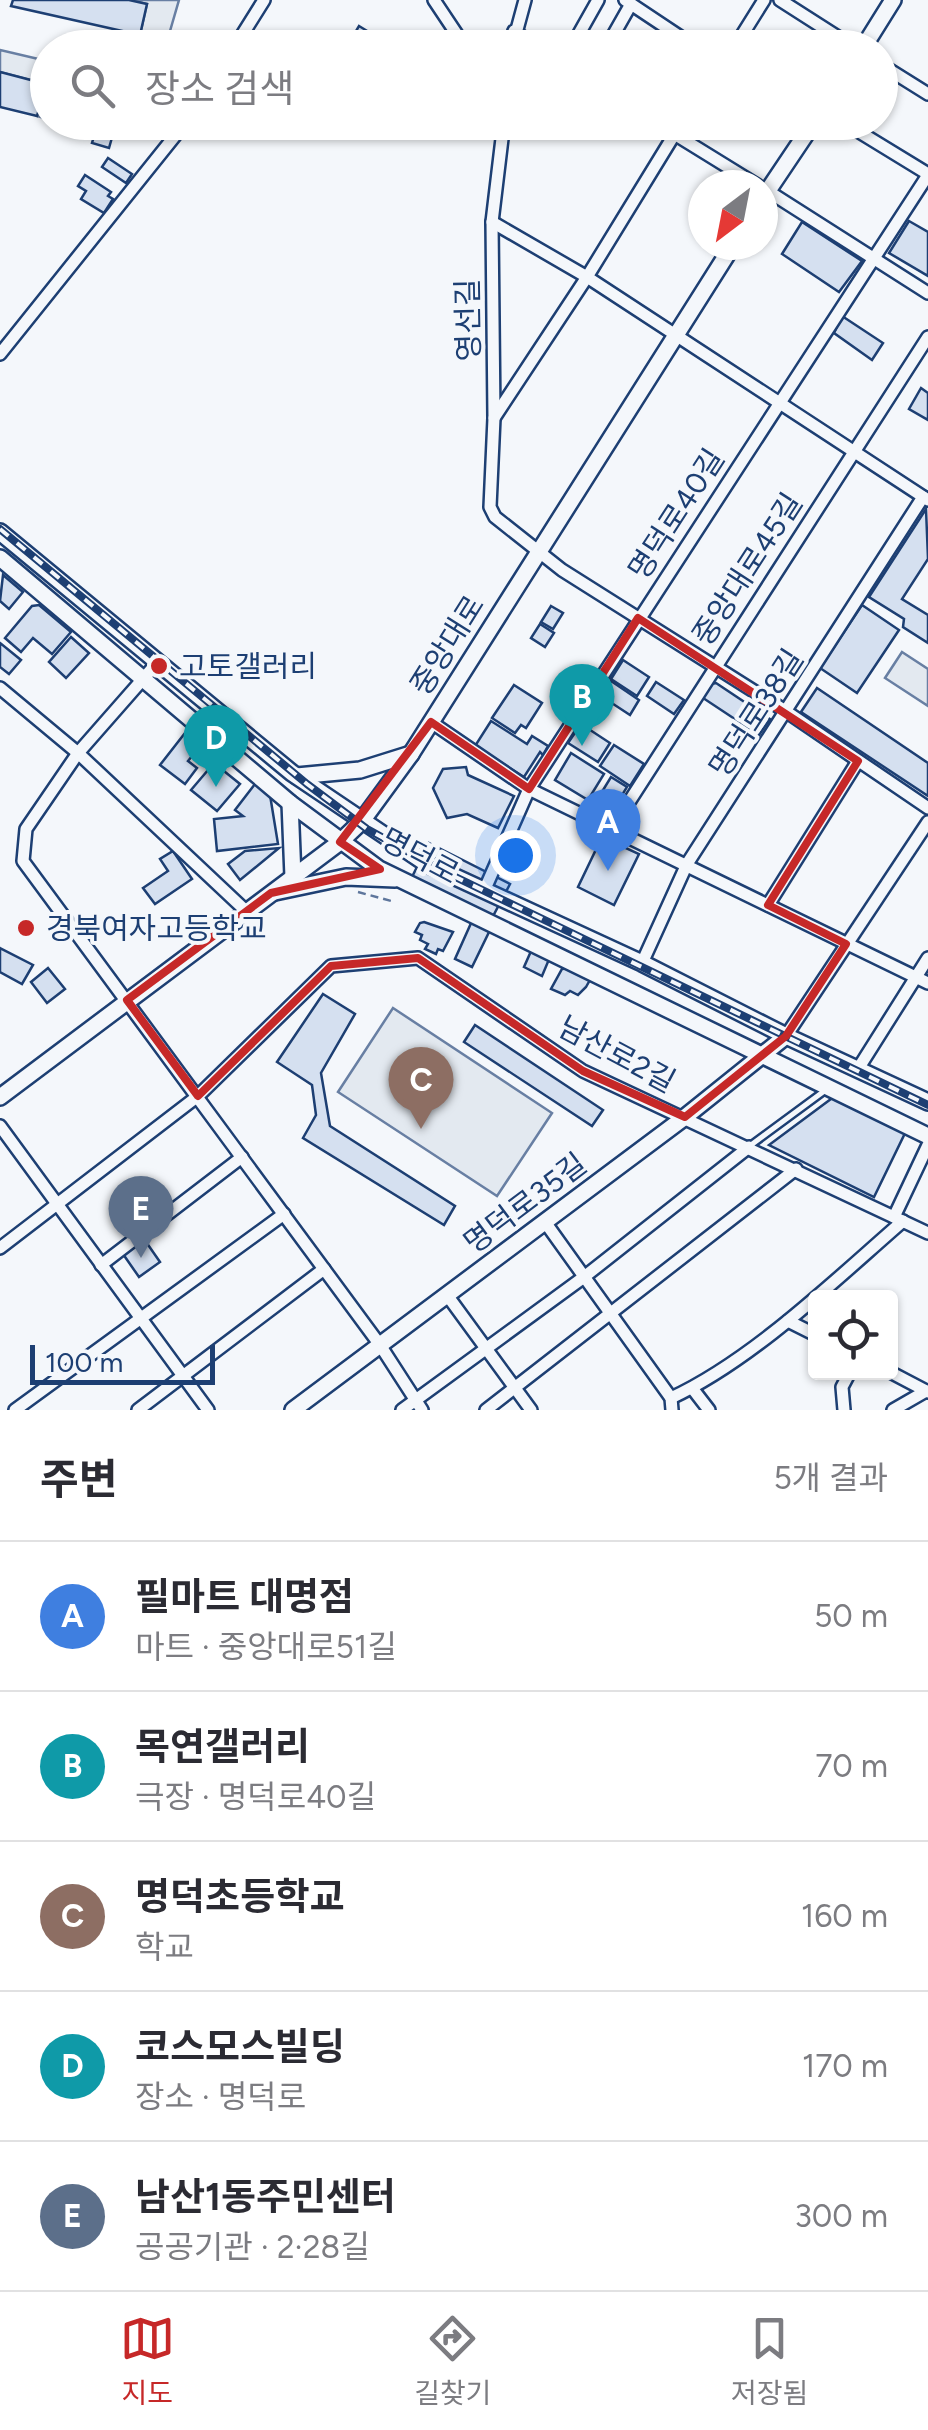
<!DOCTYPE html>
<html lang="ko">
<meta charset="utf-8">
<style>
:root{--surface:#fff;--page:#f7f7f7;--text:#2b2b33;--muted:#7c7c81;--line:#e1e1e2;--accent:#c62828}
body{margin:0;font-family:Figtree,"Noto Sans KR",sans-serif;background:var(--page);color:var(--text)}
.controls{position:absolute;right:30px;bottom:30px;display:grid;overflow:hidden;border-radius:10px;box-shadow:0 2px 8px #0004}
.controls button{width:90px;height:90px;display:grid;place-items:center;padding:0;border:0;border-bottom:2px solid var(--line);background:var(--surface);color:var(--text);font:50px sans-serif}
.compass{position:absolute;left:688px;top:170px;width:90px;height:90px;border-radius:50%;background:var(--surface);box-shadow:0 2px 8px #0004;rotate:212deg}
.scale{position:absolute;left:30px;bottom:25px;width:185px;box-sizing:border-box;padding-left:10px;border:5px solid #1d3f73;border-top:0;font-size:28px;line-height:35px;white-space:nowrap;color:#1d3f73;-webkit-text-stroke:8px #f4f7fb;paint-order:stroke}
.you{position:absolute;left:515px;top:855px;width:35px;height:35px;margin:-25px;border:8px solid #fff;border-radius:50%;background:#1a73e8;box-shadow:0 0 0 15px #1a73e833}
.badge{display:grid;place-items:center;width:65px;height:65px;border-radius:50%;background:var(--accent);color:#fff;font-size:32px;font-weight:700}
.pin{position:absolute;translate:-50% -82px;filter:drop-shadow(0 2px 5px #0008)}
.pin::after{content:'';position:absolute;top:52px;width:35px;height:30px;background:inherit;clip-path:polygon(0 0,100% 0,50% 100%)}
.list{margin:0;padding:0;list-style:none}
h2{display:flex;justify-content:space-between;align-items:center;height:130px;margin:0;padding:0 40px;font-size:42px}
h2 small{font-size:32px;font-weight:400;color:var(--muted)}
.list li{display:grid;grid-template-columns:65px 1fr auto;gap:30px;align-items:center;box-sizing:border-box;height:150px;padding:0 40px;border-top:2px solid var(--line)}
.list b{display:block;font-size:38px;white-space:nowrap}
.list p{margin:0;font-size:32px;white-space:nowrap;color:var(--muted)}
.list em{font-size:32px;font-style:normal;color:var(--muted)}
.icon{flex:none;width:55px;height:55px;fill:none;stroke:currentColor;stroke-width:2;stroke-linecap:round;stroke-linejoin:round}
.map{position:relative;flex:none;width:928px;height:1410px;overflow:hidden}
.search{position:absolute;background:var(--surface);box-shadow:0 2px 8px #0004;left:30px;right:30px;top:30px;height:110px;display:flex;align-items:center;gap:25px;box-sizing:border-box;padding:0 35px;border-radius:55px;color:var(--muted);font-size:38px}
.sheet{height:880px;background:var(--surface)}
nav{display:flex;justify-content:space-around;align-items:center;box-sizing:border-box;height:140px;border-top:2px solid var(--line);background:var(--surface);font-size:28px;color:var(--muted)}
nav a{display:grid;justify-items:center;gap:5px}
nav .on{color:var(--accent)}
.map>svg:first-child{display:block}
.green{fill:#e3e9f0;stroke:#687fa3;stroke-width:2.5}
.building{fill:#d5e0f0;stroke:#1d3f73;stroke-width:2.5}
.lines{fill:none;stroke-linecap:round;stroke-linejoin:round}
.lane-casing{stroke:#1d3f73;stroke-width:10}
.street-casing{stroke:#1d3f73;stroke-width:16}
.secondary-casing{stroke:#1d3f73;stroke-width:20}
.path{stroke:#5e769c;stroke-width:2.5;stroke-dasharray:8 5;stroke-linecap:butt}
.lane{stroke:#f4f7fb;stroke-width:5}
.street{stroke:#f4f7fb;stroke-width:11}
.secondary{stroke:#f4f7fb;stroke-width:15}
.rail-casing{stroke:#1d3f73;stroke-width:8}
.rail{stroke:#f4f7fb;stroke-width:4;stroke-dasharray:11;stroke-linecap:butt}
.marked{fill:none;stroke:#c62828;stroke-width:8;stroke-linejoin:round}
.poi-dot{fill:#c62828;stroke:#f4f7fb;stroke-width:4}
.labels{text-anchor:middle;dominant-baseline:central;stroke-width:8;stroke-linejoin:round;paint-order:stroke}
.street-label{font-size:30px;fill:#1d3f73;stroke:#f4f7fb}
.poi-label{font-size:30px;fill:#1d3f73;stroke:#f4f7fb;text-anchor:start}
</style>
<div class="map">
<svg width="928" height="1410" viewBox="0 0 928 1410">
<rect width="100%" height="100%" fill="#f4f7fb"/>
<g class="green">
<polygon points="129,0 179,0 168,38 140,35 147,4"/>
<polygon points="0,50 47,61 47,119 37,116 45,84 0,72"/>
<polygon points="902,652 928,669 928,706 885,678"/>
<polygon points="393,1008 552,1113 497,1196 338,1092"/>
</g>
<g class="building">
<polygon points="13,0 129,0 147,4 140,35 11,6"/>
<polygon points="359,26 395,48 346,48"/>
<polygon points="0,72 46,84 37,116 0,107"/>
<polygon points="132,122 164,122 156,138 130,126"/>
<polygon points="96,130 113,134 109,148 92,143"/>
<polygon points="108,158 132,174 126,183 102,167"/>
<polygon points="85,175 111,192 108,196 113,199 104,213 81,199 86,191 78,186"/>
<polygon points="909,221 928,232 928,276 889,253"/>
<polygon points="802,222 862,261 839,292 782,254"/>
<polygon points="842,316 883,343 872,360 834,333"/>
<polygon points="921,388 928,393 928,420 909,409"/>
<polygon points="926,509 928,559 902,599 928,615 928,643 903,627 904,619 869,597"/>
<polygon points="3,575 23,592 9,609 0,601"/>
<polygon points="39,605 71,632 52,654 33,638 21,652 5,638 32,606"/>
<polygon points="862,605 899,630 857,693 820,668"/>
<polygon points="551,606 563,613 553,629 541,622"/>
<polygon points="540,624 554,633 545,647 531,638"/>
<polygon points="71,637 89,653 66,678 49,662"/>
<polygon points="0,643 21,660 9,674 0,667"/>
<polygon points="623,660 649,677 637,696 611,679"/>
<polygon points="611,681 639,700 630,715 601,696"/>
<polygon points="656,682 684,700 674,714 647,696"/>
<polygon points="716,683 770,719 759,735 700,696 707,685"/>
<polygon points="514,685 542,703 526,728 521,725 515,733 492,718"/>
<polygon points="817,688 928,763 928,796 801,712"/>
<polygon points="491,721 527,744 532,736 548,746 543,755 540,752 524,777 475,746"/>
<polygon points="581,724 610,743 598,762 568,743"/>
<polygon points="185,733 201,745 188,761 197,768 185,784 160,765"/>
<polygon points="614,745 644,764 630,786 600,766"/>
<polygon points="571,753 604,774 588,800 555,780"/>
<polygon points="214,763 240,784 217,811 191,790"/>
<polygon points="466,767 468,775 514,796 498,828 467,814 447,818 433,788 443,769"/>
<polygon points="611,777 627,787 605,823 589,813"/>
<polygon points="255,784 270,795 278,844 217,851 214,819 243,816 235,810"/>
<polygon points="602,837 639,854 614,905 578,887"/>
<polygon points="429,843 510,884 492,918 412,877"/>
<polygon points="279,848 240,880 228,864 245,851"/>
<polygon points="173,851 192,879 155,904 143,888 168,871 160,859"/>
<polygon points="472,921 490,930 472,967 455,959"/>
<polygon points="424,922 453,932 443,951 438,949 436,954 425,949 428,944 420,940 422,935 415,932 420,923"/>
<polygon points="0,948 33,965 22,984 0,972"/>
<polygon points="532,949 550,957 542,976 524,967"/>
<polygon points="48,968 65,989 47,1003 31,982"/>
<polygon points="571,968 591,978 586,987 578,995 570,991 565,995 551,989 562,969"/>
<polygon points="323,994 355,1014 321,1073 330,1126 455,1206 444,1225 303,1138 316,1115 312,1085 277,1062"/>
<polygon points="475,1025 603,1110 592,1126 464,1042"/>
<polygon points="835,1096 907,1129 874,1197 769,1145"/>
<polygon points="144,1239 160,1262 139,1277 123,1254"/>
</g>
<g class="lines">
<g class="lane-casing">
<polyline id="lane" points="751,1145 827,1089"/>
</g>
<g class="street-casing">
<g id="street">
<polyline points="434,0 466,48"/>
<polyline points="625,0 697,48"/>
<polyline points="780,0 855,48"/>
<polyline points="514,31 539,48"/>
<polyline points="234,48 264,0"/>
<polyline points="512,48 525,0"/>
<polyline points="571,48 598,0"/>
<polyline points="606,48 631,4"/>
<polyline points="734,48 764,0"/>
<polyline points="880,64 928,94"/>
<polyline points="504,122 492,222 494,418 490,507 495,517 562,570 787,712 928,808"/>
<polyline points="655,122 757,185"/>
<polyline points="843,122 928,174"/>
<polyline points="763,188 928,293"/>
<polyline points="492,222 587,277 928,500"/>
<polyline points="0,354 186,122"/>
<polyline points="494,418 587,277 682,122"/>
<polyline points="157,663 78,753 26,829 23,861 380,1345 422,1410"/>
<polyline points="0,688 78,753 246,911"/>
<polyline points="431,722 529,789 928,983"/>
<polyline points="611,830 928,337"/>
<polyline points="484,891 529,789 928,175"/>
<polyline points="768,905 858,761"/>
<polyline points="642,963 687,864 923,497"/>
<polyline points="786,1036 928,822"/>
<polyline points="858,1069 928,958"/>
<polyline points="0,1126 208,1410"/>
<polyline points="894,1217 928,1145"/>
<polyline points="545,1222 671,1398 672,1410"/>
<polyline points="0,1248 198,1096 331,966 418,958 583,1071 928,1233"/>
<polyline points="101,1265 242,1157"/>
<polyline points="447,1295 531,1410"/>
<polyline points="788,1321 816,1335"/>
<polyline points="890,1372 928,1392"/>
<polyline points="692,1388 709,1410"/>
<path d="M671,1398C753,1360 835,1280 903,1221"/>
<polyline points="15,1410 284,1214"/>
<polyline points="138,1410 324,1269"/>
<polyline points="402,1410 584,1277 749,1147"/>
<polyline points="486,1410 796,1169"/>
<polyline points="844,1410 842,1387 850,1372"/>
<polyline points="893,1410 926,1391"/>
</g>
</g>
<g class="secondary-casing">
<g id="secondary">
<polyline points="863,48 893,0"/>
<polyline points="763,198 814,122"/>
<polyline points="0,532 292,773 427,864 642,963 786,1036 928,1102"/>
<polyline points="0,558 290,803 379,869 928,1136"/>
<polyline points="297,776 360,770 411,754"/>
<polyline points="290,803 293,877"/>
<polyline points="275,892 346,877 395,879"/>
<polyline points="0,1097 340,842 362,821 411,754 733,245"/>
<polyline points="293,1410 685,1117 786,1036"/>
</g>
</g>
<polyline class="path" points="358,892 395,902"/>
<use href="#lane" class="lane"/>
<use href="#street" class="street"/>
<use href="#secondary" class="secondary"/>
<g class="rail-casing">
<polyline id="rail" points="0,529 307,784 367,829 443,871 928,1105"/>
</g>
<use href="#rail" class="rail"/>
</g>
<path class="marked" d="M638,618L858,761L768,905L846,944L786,1036L685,1117L583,1071L418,958L331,966L198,1096L127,1000L271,893L380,869L340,842L431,722L529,789Z"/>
<g class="poi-dot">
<circle cx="159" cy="666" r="10"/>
<circle cx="26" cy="928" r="10"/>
</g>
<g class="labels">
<g class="street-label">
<text transform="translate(468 320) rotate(-91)">영선길</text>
<text transform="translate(676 514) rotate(-57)">명덕로40길</text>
<text transform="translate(747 569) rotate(-57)">중앙대로45길</text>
<text transform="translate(447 645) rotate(-58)">중앙대로</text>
<text transform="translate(756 713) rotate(-57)">명덕로38길</text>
<text transform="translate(420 856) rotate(28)">명덕로</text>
<text transform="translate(617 1054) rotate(28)">남산로2길</text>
<text transform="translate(525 1203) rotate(-37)">명덕로35길</text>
</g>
<g class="poi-label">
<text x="179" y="666">고토갤러리</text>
<text x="46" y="928">경북여자고등학교</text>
</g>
</g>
</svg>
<div class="controls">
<button><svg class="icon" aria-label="locate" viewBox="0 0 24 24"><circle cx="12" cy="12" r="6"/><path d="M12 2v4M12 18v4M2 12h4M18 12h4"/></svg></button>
</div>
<svg class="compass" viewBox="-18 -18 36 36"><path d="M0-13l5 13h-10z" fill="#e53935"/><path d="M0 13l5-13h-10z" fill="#7c7c81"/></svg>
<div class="scale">100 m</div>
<div class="you"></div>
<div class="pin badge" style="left:608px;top:871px;background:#3f7fe0">A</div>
<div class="pin badge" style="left:582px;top:746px;background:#0f9aa8">B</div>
<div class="pin badge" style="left:421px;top:1129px;background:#8d6e63">C</div>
<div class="pin badge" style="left:216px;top:787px;background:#0f9aa8">D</div>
<div class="pin badge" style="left:141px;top:1258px;background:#5c6f8a">E</div>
<div class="search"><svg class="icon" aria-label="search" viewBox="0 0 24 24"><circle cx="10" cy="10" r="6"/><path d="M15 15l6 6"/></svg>장소 검색</div>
</div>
<section class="sheet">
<h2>주변<small>5개 결과</small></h2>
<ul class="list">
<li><span class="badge" style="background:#3f7fe0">A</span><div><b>필마트 대명점</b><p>마트 · 중앙대로51길</p></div><em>50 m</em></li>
<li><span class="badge" style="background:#0f9aa8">B</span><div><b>목연갤러리</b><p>극장 · 명덕로40길</p></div><em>70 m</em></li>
<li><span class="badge" style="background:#8d6e63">C</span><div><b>명덕초등학교</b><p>학교</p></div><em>160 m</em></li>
<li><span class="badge" style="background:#0f9aa8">D</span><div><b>코스모스빌딩</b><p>장소 · 명덕로</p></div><em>170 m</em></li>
<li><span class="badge" style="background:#5c6f8a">E</span><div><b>남산1동주민센터</b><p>공공기관 · 2·28길</p></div><em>300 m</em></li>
</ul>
</section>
<nav>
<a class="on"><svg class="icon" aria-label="map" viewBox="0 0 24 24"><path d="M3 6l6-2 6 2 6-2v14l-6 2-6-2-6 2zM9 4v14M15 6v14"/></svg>지도</a>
<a><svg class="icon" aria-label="directions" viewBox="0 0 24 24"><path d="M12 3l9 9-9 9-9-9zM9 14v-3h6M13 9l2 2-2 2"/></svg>길찾기</a>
<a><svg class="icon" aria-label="saved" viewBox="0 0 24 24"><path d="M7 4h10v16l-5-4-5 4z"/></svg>저장됨</a>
</nav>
